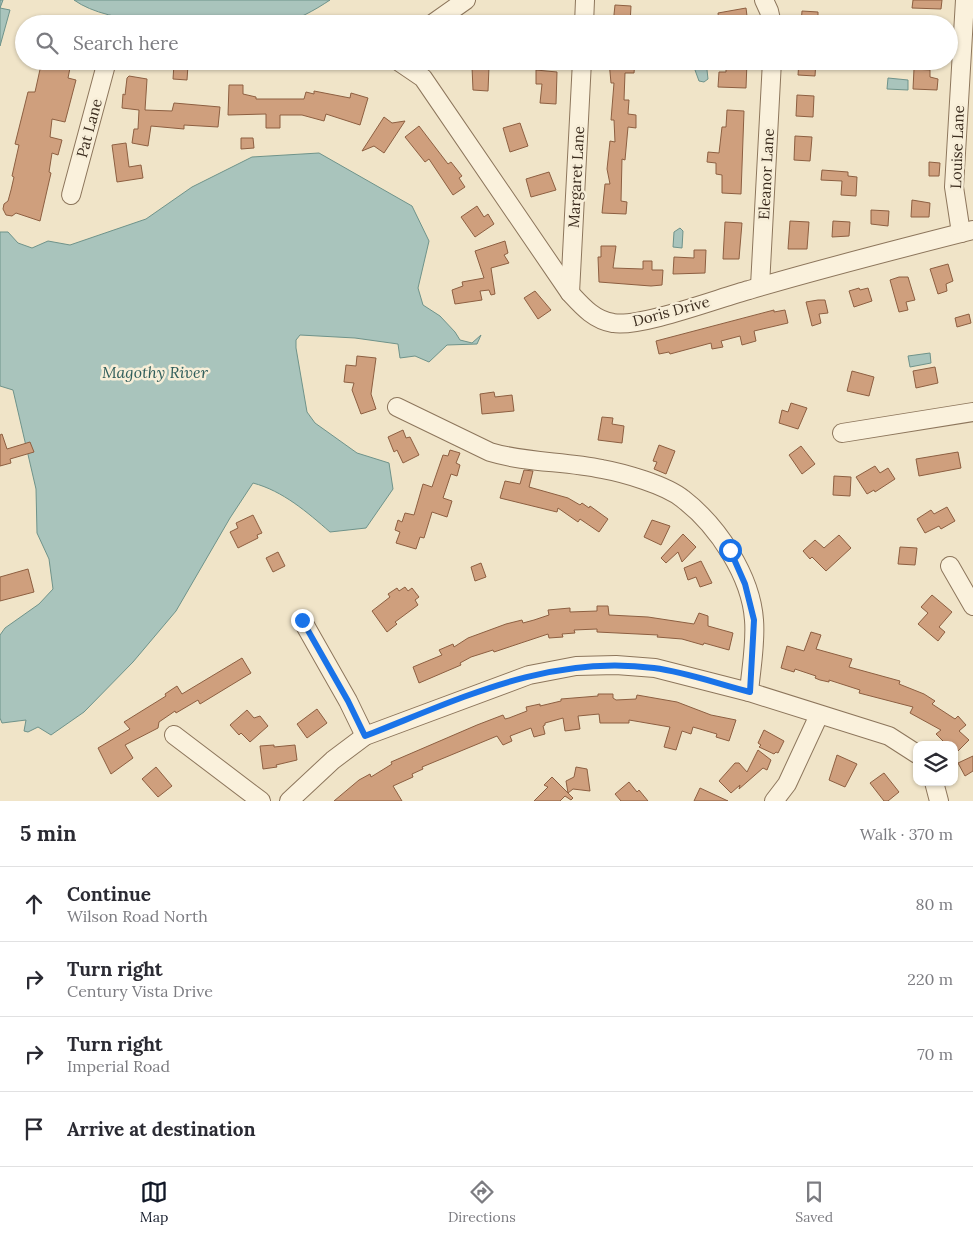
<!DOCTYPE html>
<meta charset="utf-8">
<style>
:root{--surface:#fff;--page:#f7f7f7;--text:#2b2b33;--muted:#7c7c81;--line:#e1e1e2;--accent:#111827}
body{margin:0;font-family:Lora,serif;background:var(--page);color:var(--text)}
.controls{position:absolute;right:15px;bottom:15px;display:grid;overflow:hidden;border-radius:10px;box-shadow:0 1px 4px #0004}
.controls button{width:45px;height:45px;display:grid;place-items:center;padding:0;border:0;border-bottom:1px solid var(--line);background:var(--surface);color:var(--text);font:25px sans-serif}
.stop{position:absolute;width:15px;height:15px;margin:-11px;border:4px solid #1a73e8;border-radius:50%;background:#fff}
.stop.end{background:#1a73e8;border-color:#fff;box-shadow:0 1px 5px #0008}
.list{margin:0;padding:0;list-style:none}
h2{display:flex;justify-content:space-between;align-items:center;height:65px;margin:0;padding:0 20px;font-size:21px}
h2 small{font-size:16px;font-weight:400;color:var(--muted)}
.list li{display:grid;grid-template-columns:32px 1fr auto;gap:15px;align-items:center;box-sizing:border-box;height:75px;padding:0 20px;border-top:1px solid var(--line)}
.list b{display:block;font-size:19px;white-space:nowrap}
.list p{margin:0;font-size:16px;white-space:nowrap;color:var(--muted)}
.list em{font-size:16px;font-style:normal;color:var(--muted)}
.icon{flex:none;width:28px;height:28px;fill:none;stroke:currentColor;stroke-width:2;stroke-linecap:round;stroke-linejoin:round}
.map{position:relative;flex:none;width:973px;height:801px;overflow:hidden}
.search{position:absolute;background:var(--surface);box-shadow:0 1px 4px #0004;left:15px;right:15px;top:15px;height:55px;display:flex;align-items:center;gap:12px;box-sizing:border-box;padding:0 18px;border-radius:28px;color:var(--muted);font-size:19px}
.sheet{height:365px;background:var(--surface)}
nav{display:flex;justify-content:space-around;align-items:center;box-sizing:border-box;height:70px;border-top:1px solid var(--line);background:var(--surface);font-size:14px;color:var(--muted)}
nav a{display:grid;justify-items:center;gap:2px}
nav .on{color:var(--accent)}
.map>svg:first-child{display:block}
.water{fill:#a9c4bc;stroke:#6f938a}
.building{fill:#cf9f7d;stroke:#8d5f41}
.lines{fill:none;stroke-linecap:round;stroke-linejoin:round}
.minor-casing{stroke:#8d765c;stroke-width:20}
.minor{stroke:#faf1dc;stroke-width:18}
.route{stroke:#1a73e8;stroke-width:6}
.labels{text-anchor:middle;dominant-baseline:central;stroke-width:5;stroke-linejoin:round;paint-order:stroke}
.street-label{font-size:15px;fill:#3d2e20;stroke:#f7eed8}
.water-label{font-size:16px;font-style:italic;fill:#2f5d5a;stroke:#f7eed8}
</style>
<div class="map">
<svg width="973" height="801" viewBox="0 0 973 801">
<rect width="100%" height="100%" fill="#f0e4c8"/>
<g class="water">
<polygon points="0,0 3,0 0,8 10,10 0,46"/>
<path d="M74,0H330C315,10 296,21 278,24C264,26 249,24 236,24C191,24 110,26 74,0Z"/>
<polygon points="698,61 709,62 707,70 708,79 704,82 699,81 695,70"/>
<polygon points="888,78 908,80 908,90 887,89"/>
<path d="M319,153L412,206L429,241L418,288L423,305L440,316L455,332L460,340L472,343L481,335L477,344L447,345L429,362L415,356L400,358L398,344L355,338L300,335L296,340V348L307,412L315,423L357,453L389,463L393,489L366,528L330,532C307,512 283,491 253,483L230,518L176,611L133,662L84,712L51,735L38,727L28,732L24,731L26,720L2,723L0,718V635L5,628L39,604L53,589L49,559L37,533L36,489L13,390L0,386V232H8L18,243L32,248L48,241L70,245L146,219L192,187L252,157Z"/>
<polygon points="680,228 683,231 682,248 673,247 674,232"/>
<polygon points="930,353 931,363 910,367 908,356"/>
</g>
<g class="building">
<polygon points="913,0 942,0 941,9 912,8"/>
<polygon points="615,5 631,6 630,24 613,24"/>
<polygon points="746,8 748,24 719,23 718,13"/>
<polygon points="802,11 818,12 818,24 801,24"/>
<polygon points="46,61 71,63 68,78 76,80 65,122 52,119 50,137 62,140 58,155 52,153 49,172 51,173 40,221 16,213 12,216 6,215 3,209 4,204 8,201 11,190 14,177 12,176 19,145 15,144 28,92 35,92 41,65 45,66"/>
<polygon points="609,61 635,61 634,73 625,73 624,100 629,100 628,114 636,115 636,128 628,127 625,160 622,159 621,201 627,202 626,214 602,213 605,184 610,184 607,169 610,141 615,142 614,120 611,120 614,83 611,83"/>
<polygon points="799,61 816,61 815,76 798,75"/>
<polygon points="726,62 747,62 746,88 718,87 719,72 726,72"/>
<polygon points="174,64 188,65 187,80 173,79"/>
<polygon points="472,67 489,67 488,91 473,90"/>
<polygon points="914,69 930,70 930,77 938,79 937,90 913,89"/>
<polygon points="536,70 557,72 556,104 540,103 542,84 536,84"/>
<polygon points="129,76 147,79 145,110 172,111 174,103 220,107 218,127 184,125 184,129 151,126 148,146 132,143 134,129 138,129 139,110 122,108 123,94 125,95 127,78"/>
<polygon points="229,85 243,85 243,94 256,97 256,99 304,99 306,92 314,94 314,91 350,98 351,93 368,98 360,125 326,114 324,121 302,115 280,115 280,128 266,128 266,114 228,115"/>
<polygon points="797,95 814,96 813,117 796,116"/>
<polygon points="727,110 744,111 741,194 722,193 722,175 716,174 716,163 707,162 708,152 719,153 722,127 726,127"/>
<polygon points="384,117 392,123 405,121 384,153 374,146 362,151"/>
<polygon points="520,123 528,146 510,152 503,128"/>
<polygon points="419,126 448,164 451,162 462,176 459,178 465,187 453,195 429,159 425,162 405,137"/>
<polygon points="795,136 812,137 810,161 794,160"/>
<polygon points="241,138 253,138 254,148 241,149"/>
<polygon points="126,143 129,167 141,165 143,178 117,182 112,145"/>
<polygon points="929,162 940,163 939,176 929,176"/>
<polygon points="822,170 848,172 848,176 857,177 856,196 841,195 842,181 821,180"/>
<polygon points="549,172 556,190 531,197 526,179"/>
<polygon points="912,200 930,203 929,217 911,217"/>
<polygon points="477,206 484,217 488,214 494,224 475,237 461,217"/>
<polygon points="871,210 889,211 888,226 871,224"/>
<polygon points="790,221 809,222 807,249 788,249"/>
<polygon points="833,221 850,222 849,236 832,237"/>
<polygon points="725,222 742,223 739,259 723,259"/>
<polygon points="505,241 508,253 504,255 509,263 491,268 495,294 491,295 489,290 480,291 482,300 455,304 452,290 463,286 462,282 484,278 475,251"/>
<polygon points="601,246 616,246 613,268 643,269 643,261 652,261 652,270 663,270 662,285 651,286 599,282 598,257 601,257"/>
<polygon points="694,250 706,250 705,273 673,274 674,257 694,258"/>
<polygon points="948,264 953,281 946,284 947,291 938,294 930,269"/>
<polygon points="899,277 908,277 915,300 906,302 908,310 899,312 890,280"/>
<polygon points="859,288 860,290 868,288 872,301 854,307 849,291"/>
<polygon points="535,291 551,310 538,319 524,298"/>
<polygon points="818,300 825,300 828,313 819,314 821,323 812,326 806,302"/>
<polygon points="774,310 774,312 785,310 788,323 754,331 756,341 742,345 740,336 721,341 723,347 712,349 711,343 670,354 669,352 659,354 656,341"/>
<polygon points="969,314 971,323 957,327 955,318"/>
<polygon points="357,356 376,358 371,394 376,409 361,414 352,390 354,383 344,382 346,365 356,366"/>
<polygon points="935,367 938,383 916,388 913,371"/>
<polygon points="852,371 874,377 869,396 847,391"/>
<polygon points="494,392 495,397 512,395 514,411 482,414 480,394"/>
<polygon points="791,403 807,408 798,429 779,423 782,410 788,412"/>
<polygon points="602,417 613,418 612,424 624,426 622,443 598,440"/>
<polygon points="403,430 406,438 410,437 419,455 403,463 397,450 394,452 388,437"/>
<polygon points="2,434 7,449 30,442 34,452 10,459 11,463 0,466 0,435"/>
<polygon points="659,445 675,451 666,474 654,469 657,462 653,461"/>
<polygon points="801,446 815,464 802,474 789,455"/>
<polygon points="450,450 460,453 456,463 460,465 457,476 451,474 443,498 452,501 447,517 432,512 424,538 420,537 416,549 396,543 400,532 395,530 398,520 402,522 405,513 414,515 423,484 432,487 443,455 448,456"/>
<polygon points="958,452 961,468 919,476 916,459"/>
<polygon points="875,466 880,473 888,468 895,479 875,492 874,490 867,494 856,477"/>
<polygon points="524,470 533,471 529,487 568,498 580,505 582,503 589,508 590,506 608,519 599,532 580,519 578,522 558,508 557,512 500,498 505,481 520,484"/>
<polygon points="834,476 851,477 850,496 833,495"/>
<polygon points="947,507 955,521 941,529 939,526 925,533 917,519 931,510 934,514"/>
<polygon points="253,515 262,533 257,535 258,538 238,548 230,532 238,528 236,523"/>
<polygon points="652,520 670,526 661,545 644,537"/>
<polygon points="683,534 696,547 682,562 678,552 666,563 661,558"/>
<polygon points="839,535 851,548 826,571 812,557 810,559 803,551 815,540 824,548"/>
<polygon points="900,547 917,548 915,565 898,564"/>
<polygon points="278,552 285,566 273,572 266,558"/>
<polygon points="701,561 712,583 700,587 696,577 688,580 684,568"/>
<polygon points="481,563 486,577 475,581 471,567"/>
<polygon points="28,569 34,592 0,601 0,577"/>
<polygon points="405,587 408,591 412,588 419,597 415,600 418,605 395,622 397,624 387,632 372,611 390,597 388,594 397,588 399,591"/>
<polygon points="932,595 952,612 939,627 945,632 938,641 918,624 928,613 921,607"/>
<polygon points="597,606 608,606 609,615 648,617 694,624 699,613 708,616 708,626 733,633 729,650 704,643 703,645 682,639 657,637 658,635 597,632 597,629 574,630 575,633 562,634 563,637 549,638 548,634 494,652 493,650 471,657 460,663 461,665 419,683 413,667 442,655 439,650 453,644 454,647 468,638 506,624 522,620 523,623 534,620 549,615 548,610 570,608 570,612 597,611"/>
<polygon points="811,632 821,635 816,649 852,659 849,667 900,681 899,684 924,694 935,701 932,704 955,719 958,716 966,725 959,731 969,740 956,753 954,745 946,744 936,734 941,730 910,713 913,707 859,693 860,690 829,680 829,682 820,680 815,678 816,676 795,669 794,672 781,668 787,646 804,651"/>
<polygon points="242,658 251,673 200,704 198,700 176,713 175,711 159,722 158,728 125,745 133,758 111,774 98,748 130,729 124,722 166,696 165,694 177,686 182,694"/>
<polygon points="598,694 613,694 613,698 616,700 636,699 637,695 677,702 711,715 736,720 729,741 716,737 717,734 693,727 691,734 682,731 676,750 664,747 670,727 629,720 629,723 600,723 599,714 578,716 580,729 565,731 563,718 545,723 545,725 543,726 545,734 534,737 531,728 510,736 512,741 503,745 497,736 422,767 423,769 412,774 413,777 393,786 402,801 334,801 359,780 370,774 371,777 392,764 391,762 477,725 503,715 505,719 509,718 527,711 526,707 540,704 540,706 561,701 561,699 598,696"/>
<polygon points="317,709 327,723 307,738 297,724"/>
<polygon points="247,710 254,718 260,716 268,726 250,742 241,733 239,735 230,725"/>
<polygon points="764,730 784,741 778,753 776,752 774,754 759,747 761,745 758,743"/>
<polygon points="274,745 274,747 295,745 297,760 276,765 277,767 263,769 260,746"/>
<polygon points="758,750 771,760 767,770 763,768 739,789 740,785 731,793 719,781 735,763 739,763 747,772"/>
<polygon points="837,755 857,764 845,787 829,780"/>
<polygon points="973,756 973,771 965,776 958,763"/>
<polygon points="156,767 172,786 158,797 142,779"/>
<polygon points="576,767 587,769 590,791 573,789 568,793 566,781 574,777"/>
<polygon points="884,773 899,792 888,801 884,801 870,783"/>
<polygon points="552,777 573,798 571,800 565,796 560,801 534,801 548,787 544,785"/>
<polygon points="629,782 637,792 639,790 648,801 621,801 615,794"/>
<polygon points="700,788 728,801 694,801"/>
</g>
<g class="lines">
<g class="minor-casing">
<g id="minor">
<polyline points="764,0 769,11 772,24"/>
<polyline points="432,24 466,0"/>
<polyline points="584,24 585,0"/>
<path d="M398,61L423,78L570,293C582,306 594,320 613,323C640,328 719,298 749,290C823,268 898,249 973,230"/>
<polyline points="71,195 107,61"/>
<polyline points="961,233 954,187 965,0"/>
<polyline points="760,286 772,61"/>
<polyline points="570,293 582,61"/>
<path d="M397,407L490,452C526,463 565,461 602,469C624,473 666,485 683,499C718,526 751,576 754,620C756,643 751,669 749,692"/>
<polyline points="842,433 973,412"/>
<polyline points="950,566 973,606"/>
<polyline points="302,620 348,701 365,736"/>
<polyline points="174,735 261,801"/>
<polyline points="934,782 939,801"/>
<polyline points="289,801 333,760 365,736 529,675 576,666 616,665 655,668 749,692 889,736 917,754"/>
<polyline points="774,801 787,784 819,715"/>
</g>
</g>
<use href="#minor" class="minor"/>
</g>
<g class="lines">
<path class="route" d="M302,620L348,701L365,736C460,699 548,654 654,668C686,672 718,684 750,692L754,620L745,584L730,550"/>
</g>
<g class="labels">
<g class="street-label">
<text transform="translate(89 128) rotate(-75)">Pat Lane</text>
<text transform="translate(957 147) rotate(-88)">Louise Lane</text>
<text transform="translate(766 174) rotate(-87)">Eleanor Lane</text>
<text transform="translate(576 177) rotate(-87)">Margaret Lane</text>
<text transform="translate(671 311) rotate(-15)">Doris Drive</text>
</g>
<g class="water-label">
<text x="155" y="372">Magothy River</text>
</g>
</g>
</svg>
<div class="controls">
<button><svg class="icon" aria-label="layers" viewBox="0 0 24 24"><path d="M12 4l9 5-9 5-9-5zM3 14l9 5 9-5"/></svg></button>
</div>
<div class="stop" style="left:730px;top:550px"></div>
<div class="stop end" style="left:302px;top:620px"></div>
<div class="search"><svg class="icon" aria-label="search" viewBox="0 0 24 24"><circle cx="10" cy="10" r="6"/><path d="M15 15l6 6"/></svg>Search here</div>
</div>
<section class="sheet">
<h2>5 min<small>Walk · 370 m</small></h2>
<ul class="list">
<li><svg class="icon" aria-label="ahead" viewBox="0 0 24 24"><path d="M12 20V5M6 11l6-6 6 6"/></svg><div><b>Continue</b><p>Wilson Road North</p></div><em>80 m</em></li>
<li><svg class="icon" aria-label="right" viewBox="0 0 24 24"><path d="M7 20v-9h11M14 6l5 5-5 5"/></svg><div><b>Turn right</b><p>Century Vista Drive</p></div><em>220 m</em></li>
<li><svg class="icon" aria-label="right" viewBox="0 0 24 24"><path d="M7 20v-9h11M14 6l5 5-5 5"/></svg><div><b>Turn right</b><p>Imperial Road</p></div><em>70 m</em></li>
<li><svg class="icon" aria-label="arrive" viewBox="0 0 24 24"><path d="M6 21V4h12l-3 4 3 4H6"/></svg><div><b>Arrive at destination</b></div></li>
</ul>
</section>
<nav>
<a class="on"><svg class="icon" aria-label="map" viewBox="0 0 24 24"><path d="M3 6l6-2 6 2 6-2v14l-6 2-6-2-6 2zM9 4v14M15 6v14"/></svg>Map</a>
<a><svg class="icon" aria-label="directions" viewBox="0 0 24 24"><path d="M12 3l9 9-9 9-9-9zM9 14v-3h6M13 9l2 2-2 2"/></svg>Directions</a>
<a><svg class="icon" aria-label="saved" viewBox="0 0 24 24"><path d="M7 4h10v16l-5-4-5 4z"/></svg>Saved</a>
</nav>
